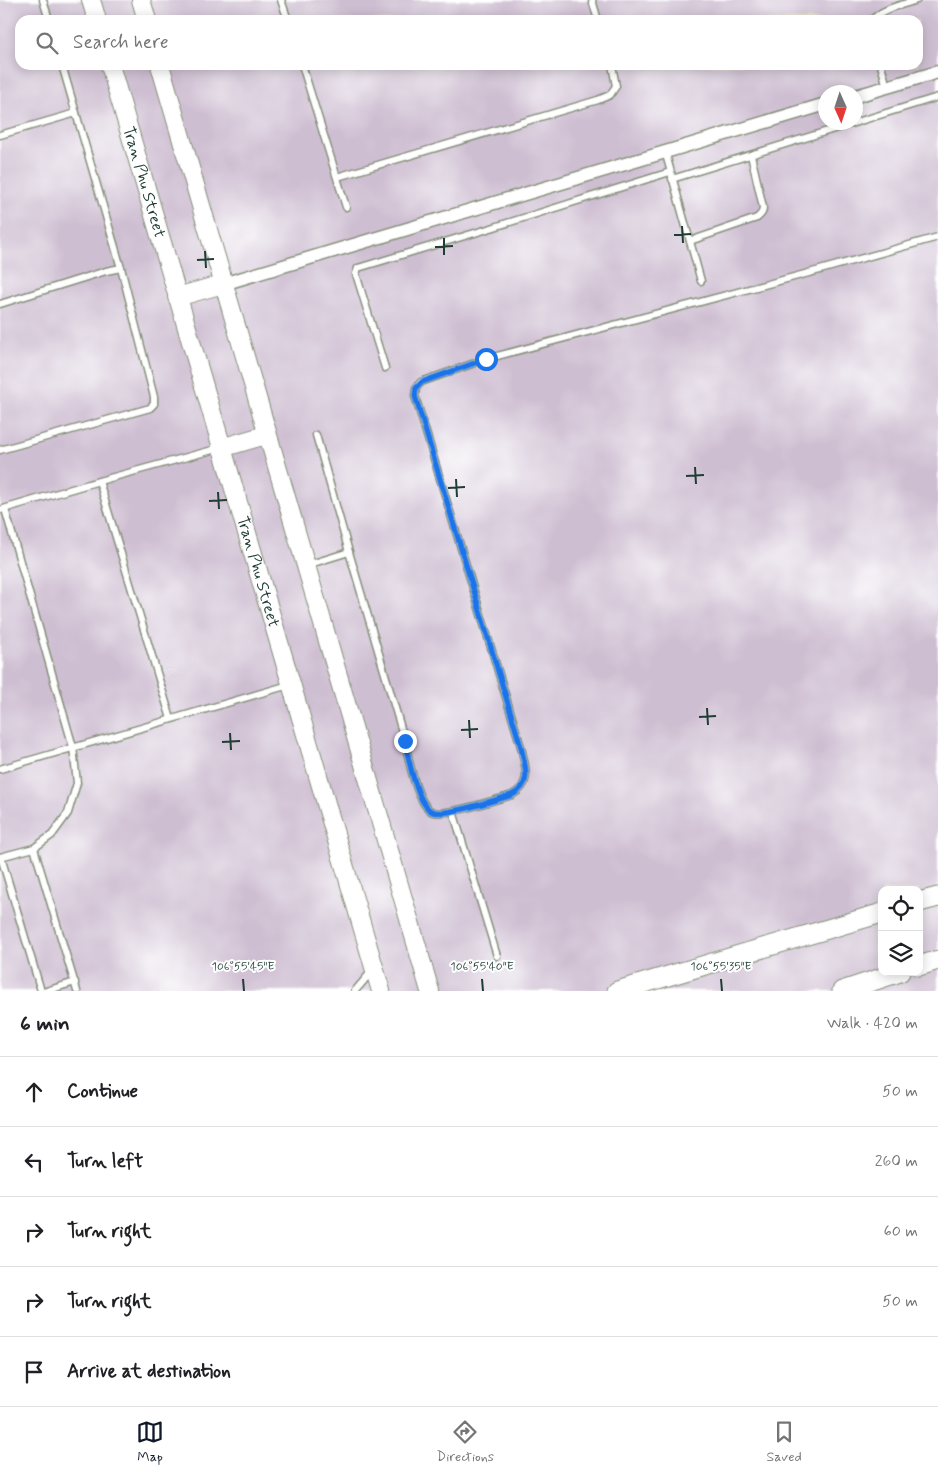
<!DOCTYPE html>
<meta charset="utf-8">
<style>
:root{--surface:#fff;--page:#f6f6f6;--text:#202124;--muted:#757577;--line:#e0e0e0;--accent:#111827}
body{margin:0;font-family:Mynerve,sans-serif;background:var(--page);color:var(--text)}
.controls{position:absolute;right:15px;bottom:15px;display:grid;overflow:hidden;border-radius:10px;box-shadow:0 2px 12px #0003}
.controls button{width:45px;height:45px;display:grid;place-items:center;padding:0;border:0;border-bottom:1px solid var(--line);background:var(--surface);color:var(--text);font:25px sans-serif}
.compass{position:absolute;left:818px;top:85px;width:45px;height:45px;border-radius:50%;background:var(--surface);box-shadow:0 2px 12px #0003;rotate:177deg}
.stop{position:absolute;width:15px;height:15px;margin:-11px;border:4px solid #1a73e8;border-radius:50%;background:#fff}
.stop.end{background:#1a73e8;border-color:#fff;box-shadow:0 1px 5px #0008}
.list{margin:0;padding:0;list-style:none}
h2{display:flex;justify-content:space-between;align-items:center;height:65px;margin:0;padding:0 20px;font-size:21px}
h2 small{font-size:16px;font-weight:400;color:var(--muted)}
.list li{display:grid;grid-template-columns:32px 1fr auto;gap:15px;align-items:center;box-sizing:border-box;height:70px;padding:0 20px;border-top:1px solid var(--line)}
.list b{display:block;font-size:19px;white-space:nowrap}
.list em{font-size:16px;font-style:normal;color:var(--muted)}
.icon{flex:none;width:28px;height:28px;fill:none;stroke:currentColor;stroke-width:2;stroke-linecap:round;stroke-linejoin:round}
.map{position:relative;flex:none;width:938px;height:991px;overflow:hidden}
.search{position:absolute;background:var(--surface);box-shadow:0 2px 12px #0003;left:15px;right:15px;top:15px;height:55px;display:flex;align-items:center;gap:12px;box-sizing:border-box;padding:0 18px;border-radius:15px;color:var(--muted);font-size:19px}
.sheet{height:415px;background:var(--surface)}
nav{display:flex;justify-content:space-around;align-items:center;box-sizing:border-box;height:70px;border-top:1px solid var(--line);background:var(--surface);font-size:14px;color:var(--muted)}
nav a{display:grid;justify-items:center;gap:2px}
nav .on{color:var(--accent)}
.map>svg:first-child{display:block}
.industrial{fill:#cebed1;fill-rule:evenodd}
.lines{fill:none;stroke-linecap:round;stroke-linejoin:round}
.lane-casing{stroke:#858f7a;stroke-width:9}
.street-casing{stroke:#858f7a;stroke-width:15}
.secondary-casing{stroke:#858f7a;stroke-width:20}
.primary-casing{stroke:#858f7a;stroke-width:21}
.lane{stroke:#fff;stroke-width:6}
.street{stroke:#fff;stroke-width:12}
.secondary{stroke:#fff;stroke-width:18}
.primary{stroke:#fff;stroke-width:19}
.route{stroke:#1a73e8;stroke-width:6}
.ticks{fill:none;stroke:#1f3d34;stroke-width:2}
.labels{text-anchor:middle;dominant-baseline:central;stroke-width:4;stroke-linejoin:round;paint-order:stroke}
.street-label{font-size:16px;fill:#1f3d34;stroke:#fff}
.ticks-label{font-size:12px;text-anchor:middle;fill:#1f3d34;stroke:#fff;stroke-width:4;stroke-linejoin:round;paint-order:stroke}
</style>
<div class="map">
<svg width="938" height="991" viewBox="0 0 938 991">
<rect width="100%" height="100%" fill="#fff"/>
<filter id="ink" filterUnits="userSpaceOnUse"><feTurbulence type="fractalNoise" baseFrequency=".02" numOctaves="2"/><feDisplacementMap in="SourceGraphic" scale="10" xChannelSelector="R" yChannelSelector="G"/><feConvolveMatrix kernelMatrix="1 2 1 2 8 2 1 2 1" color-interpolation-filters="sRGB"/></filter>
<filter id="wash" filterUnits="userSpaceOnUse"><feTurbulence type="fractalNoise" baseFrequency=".0096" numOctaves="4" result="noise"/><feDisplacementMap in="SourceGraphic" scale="20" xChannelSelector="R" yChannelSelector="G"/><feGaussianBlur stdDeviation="1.12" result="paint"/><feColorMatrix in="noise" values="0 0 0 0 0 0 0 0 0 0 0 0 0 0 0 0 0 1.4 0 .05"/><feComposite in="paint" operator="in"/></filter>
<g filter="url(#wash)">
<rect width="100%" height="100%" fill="#ebe1c0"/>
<path class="industrial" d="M0,0H938V991H0ZM20,20H918V65H20ZM826,92H856V122H826ZM882,890H919V972H882Z"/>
</g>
<g filter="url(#ink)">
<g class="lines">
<g class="lane-casing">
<g id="lane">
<polyline points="43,0 49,20"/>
<polyline points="281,0 288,20"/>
<polyline points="592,0 598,20"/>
<path d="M872,20C883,8 902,5 917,0"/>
<polyline points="62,65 121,268"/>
<polyline points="302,65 346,207"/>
<polyline points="881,65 887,87"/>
<polyline points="0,135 76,113"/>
<polyline points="665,151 701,281"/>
<polyline points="337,177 598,100 610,95 616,86 612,65"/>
<polyline points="672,179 938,97"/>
<path d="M690,241L757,218C763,213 764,210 762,203L751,155"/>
<polyline points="0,304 106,271 121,268 154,397 154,404 150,408 0,450"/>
<polyline points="385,368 356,274 358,268 488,229 670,172"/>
<polyline points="316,435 349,552 403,735"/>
<polyline points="99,481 171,719"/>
<polyline points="0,510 99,481 220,448"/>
<polyline points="307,565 349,552"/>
<path d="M405,741C408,757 417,806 433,812C447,816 495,800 512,795C533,784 525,767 521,747L415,396L416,388L421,382L486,359L820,270L938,237"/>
<polyline points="0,769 289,685"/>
<polyline points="453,811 497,956"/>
<polyline points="34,848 77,991"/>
<polyline points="0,857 34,848 52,835 68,813 77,783 73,747 5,509"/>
<polyline points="1,857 41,991"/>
<polyline points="46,991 75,982"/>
<polyline points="355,991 372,971"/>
</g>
</g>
<g class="street-casing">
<g id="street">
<polyline points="856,96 938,72"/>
<polyline points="223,284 826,104"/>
</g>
</g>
<g class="secondary-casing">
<g id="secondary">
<polyline points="91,0 97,20"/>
<polyline points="141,0 147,20"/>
<path id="s1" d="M110,65L381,991"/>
<polyline points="160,65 430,991"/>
<polyline points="177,297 223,284"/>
<polyline points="221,448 266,435"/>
</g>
</g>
<g class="primary-casing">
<g id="primary">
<polyline points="919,902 938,897"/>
<polyline points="919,966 938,960"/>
<polyline points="617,991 882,913"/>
<polyline points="842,991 900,972"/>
</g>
</g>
<use href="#lane" class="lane"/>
<use href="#street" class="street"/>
<use href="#secondary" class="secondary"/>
<use href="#primary" class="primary"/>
</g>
</g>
<g class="lines" filter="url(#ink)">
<path class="route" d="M405,741C408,757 417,806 433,812C447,816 495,800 512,795C533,784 525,767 521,747L415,396L416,388L422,382L486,359"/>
</g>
<path class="ticks" d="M682,226L683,243M674,235L691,234M444,238V255M435,247L453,246M205,251L206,268M197,260L214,259M695,467L696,484M686,476L704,475M456,479L457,497M448,488L465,487M218,492L219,509M209,501L227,500M707,708L708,725M699,717L716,716M469,720L470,738M461,730L478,729M230,733L231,750M222,742L240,741M243,979L244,991M482,979L483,991M721,979L722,991"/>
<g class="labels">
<g class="street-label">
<text stroke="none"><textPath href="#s1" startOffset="122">Tran Phu Street</textPath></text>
<text stroke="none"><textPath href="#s1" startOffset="528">Tran Phu Street</textPath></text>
</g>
</g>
<g class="ticks-label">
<text x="243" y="970">106°55'45"E</text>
<text x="482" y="970">106°55'40"E</text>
<text x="721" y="970">106°55'35"E</text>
</g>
</svg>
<div class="controls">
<button><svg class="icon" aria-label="locate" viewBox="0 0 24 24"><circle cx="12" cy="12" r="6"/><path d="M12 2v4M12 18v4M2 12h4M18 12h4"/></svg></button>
<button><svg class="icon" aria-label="layers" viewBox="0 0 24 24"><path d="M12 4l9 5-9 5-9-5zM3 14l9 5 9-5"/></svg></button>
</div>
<svg class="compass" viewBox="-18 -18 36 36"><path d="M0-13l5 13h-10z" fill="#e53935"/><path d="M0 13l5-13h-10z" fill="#757577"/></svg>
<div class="stop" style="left:486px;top:359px"></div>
<div class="stop end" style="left:405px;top:741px"></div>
<div class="search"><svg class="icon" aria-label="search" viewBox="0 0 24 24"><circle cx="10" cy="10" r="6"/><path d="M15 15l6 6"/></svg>Search here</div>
</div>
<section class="sheet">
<h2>6 min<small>Walk · 420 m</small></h2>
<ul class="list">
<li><svg class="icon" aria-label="ahead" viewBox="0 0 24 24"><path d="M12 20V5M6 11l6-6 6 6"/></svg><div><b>Continue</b></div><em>50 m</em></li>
<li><svg class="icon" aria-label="left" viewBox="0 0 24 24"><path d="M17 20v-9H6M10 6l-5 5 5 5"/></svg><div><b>Turn left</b></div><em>260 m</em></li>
<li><svg class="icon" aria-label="right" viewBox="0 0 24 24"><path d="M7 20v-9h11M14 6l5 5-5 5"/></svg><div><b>Turn right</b></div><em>60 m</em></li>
<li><svg class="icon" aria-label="right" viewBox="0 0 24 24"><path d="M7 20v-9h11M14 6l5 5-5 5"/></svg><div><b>Turn right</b></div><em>50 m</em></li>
<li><svg class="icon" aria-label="arrive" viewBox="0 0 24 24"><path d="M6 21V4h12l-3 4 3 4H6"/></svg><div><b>Arrive at destination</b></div></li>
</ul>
</section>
<nav>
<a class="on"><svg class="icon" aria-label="map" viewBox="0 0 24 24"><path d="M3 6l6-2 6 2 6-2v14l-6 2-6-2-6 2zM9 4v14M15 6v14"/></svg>Map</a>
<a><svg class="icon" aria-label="directions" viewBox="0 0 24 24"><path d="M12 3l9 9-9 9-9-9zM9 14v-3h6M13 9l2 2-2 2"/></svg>Directions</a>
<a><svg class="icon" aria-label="saved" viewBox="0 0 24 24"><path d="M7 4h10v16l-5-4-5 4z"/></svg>Saved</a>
</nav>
